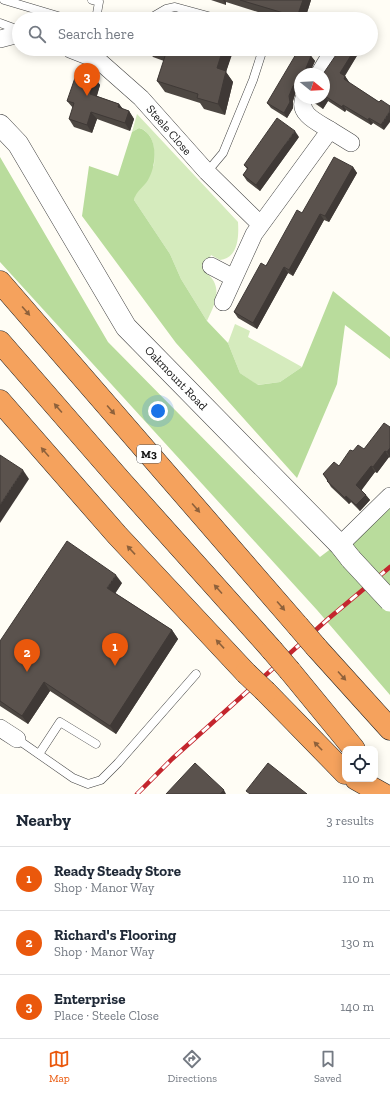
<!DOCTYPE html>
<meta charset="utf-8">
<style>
:root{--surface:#fff;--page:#f6f6f7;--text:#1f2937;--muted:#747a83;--line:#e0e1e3;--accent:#ea580c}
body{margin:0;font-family:"Zilla Slab",serif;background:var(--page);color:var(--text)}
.controls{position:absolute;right:12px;bottom:12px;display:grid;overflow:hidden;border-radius:8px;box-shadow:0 2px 10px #0003}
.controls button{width:36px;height:36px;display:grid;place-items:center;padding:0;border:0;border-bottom:1px solid var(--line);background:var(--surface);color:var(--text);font:20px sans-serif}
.compass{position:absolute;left:294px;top:68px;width:36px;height:36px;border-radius:50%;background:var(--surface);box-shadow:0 2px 10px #0003;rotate:108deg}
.you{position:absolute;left:158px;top:411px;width:14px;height:14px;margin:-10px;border:3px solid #fff;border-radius:50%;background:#1a73e8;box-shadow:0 0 0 6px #1a73e833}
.badge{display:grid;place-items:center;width:26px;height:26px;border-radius:50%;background:var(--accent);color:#fff;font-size:13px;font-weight:700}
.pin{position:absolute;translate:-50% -33px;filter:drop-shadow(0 1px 2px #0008)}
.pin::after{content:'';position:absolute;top:21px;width:14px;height:12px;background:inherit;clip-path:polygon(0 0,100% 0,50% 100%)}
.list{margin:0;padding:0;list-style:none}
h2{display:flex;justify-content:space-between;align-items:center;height:52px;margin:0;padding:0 16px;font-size:17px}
h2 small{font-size:13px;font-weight:400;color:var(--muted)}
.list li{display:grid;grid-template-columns:26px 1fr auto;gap:12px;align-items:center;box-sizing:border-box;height:64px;padding:0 16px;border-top:1px solid var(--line)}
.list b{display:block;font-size:15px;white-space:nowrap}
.list p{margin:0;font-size:13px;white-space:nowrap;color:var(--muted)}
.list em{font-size:13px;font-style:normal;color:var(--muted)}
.icon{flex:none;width:22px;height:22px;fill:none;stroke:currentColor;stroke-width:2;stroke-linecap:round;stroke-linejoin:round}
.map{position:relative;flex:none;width:390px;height:794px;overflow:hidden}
.search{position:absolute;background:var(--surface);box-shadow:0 2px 10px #0003;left:12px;right:12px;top:12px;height:44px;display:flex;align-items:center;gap:10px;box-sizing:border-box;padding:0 14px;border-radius:22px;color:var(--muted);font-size:15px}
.sheet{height:244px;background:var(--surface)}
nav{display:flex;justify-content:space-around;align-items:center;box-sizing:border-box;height:56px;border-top:1px solid var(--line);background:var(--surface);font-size:11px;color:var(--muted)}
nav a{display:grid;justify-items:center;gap:2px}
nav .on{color:var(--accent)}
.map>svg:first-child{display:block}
.green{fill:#d5ebbd}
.forest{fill:#b9dc9c}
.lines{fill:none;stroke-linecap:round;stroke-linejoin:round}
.service-casing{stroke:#444;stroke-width:9}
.minor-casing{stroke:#444;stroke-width:18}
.tertiary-casing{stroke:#444;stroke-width:22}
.motorway-casing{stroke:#222;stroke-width:23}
.service{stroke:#fff;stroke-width:8}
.minor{stroke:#fff;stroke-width:17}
.tertiary{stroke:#fff;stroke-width:21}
.motorway{stroke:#f5a25d;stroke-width:22}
.rail-casing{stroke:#c4262e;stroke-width:4.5}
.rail{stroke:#fff;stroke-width:3;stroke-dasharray:9;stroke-linecap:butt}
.tertiary-bridge-casing{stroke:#444;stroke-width:22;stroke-linecap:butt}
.motorway-bridge-casing{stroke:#222;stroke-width:23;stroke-linecap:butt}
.tertiary-bridge{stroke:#fff;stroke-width:21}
.motorway-bridge{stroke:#f5a25d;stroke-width:22}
.wall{fill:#4d4742}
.shaded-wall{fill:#3f3936}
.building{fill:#5a524d;stroke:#3f3936}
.oneway{fill:#8e613b}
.labels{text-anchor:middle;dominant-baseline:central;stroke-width:4;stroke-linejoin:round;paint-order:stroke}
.shield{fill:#fff;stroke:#585858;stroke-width:1}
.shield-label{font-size:11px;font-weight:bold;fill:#111}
.street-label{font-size:12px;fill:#111;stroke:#fff}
</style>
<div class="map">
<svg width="390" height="794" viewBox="0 0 390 794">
<rect width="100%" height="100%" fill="#fffdf5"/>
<g class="green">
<path d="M137,114L238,222C239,237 238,258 220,260L211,255L204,271C224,285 216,302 207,321L181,279L170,254L134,200L135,195L154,165C155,151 155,133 139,128L132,132Z"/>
<polygon points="235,324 250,331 248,337 302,367 280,382 257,385 240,373 228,343"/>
</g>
<g class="forest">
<path d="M139,128C159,134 157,165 148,180C144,187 136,191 134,200L170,254L181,279L207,321L228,343L240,373L258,385L280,382L302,367L333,291L390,337V359L345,325L337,384L297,478L176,343L82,216L89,166L118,176L132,132Z"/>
<polygon points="0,157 108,342 320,557 390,504 390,695 317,610 0,262"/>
</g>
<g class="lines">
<g class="service-casing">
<g id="service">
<polyline points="4,0 68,19"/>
<polyline points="92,0 99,2 96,19"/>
<polyline points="149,19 166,9 175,7 219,19"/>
<polyline points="0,23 19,30"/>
<polyline points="93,57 104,49"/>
<polyline points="207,172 223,153 253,80 263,49"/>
<polyline points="17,739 73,778 88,784 101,780 118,763 196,674"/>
<polyline points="39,754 60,722 96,744"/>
</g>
</g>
<g class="minor-casing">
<g id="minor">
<polyline points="0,39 19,34"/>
<polyline points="70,49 98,60 141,98 207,172 260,224"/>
<polyline points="319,74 334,49"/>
<polyline points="330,130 351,143"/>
<polyline points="211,266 232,277"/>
<path d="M223,302L254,234L330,130C319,123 297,114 304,98"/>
<polyline points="340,545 390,496"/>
<polyline points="0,728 17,739"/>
</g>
</g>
<g class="tertiary-casing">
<polyline id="tertiary" points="0,125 18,144 126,327 340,545 351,559"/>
</g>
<g class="motorway-casing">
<g id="motorway">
<polyline points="0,282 298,626"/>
<polyline points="0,342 120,480 272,650"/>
<polyline points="0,401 117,535 246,673"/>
<polyline points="316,647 390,729"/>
<polyline points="290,671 354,749"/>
<polyline points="266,692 345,773"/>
<polyline points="356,779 383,794"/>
</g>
</g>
<use href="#service" class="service"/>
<use href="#minor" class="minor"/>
<use href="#tertiary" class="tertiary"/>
<use href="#motorway" class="motorway"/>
<g class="rail-casing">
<polyline id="rail" points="137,794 172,759 328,619 390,567"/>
</g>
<use href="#rail" class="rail"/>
<g class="tertiary-bridge-casing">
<polyline id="tertiary-bridge" points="351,559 390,601"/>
</g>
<g class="motorway-bridge-casing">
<g id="motorway-bridge">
<polyline points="298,626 316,647"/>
<polyline points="272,650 290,671"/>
<polyline points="246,673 266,692"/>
</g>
</g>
<use href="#tertiary-bridge" class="tertiary-bridge"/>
<use href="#motorway-bridge" class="motorway-bridge"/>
</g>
<g class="wall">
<polygon points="211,0 311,0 305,19 280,19 226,2 226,5"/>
<polygon points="147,49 233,49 226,72 233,82 225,115 204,109 200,103 165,92 157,81 164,61 153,57"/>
<polygon points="340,49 361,49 345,76 349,82 348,82 379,102 384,130 373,123 371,125 346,110 345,112 328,101 323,109 313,102 310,98 324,98"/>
<polygon points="311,56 315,61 309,74 300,74 300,90 296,91 293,101 293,108 287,118 271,108 267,103"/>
<polygon points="95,78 100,85 97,96 119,104 123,109 129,111 134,119 130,131 97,119 92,133 74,127 69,119 73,108 67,101"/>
<polygon points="299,137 260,191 247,181 243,175 247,169 244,165"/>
<polygon points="353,167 357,173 329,222 324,220 293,276 288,273 257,329 238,318 234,312 302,213"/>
<polygon points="390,427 390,458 389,457 377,473 375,472 361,490 370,500 360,511 351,502 349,504 331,487 323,474 339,466 353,451 364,449"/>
<polygon points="122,583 115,593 172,630 178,639 116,734 50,691 28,724 0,706 0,641"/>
</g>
<g class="shaded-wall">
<polygon points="223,0 225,0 226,2 226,5"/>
<polygon points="303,0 311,0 305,19 298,19 297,17"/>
<polygon points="223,49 234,49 226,72 233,82 225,115 218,104 217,68"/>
<polygon points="355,49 361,49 343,78 340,73"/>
<polygon points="311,56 315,61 309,74 307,74 306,68"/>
<polygon points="345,76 349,82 347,84 344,79"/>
<polygon points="95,78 100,85 95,101 90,94"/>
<polygon points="293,86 296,91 293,101 293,108 287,118 284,113"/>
<polygon points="324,96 325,96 328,101 323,109 319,103 323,98 324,98"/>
<polygon points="119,104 124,111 118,107"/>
<polygon points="343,105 346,110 345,112 342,107"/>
<polygon points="129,111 134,119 130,131 125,123"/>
<polygon points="390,111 390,122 384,130 381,125"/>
<polygon points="91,112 97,119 92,133 87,125"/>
<polygon points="369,118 373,123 371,125 368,120"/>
<polygon points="295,131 299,137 260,191 256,185"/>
<polygon points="353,167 357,173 329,222 325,216"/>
<polygon points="320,214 324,220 293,276 289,270"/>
<polygon points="284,267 288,273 257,329 253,323"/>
<polygon points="390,448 390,457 387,452"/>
<polygon points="385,451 389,457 377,473 373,467"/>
<polygon points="371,466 375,472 361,491 356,485"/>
<polygon points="23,470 29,479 0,523 0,505"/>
<polygon points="366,495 370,500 360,511 356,505"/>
<polygon points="346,496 351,502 349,504 345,498"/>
<polygon points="116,575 122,583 113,597 107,588"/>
<polygon points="172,630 178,639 116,734 110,726"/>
<polygon points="44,682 50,691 28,724 22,716"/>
<polygon points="224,790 226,794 220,794"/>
</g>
<g class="building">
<polygon points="240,0 303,0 297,17"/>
<polygon points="181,14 199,19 180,19"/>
<polygon points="156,15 168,19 154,19"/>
<polygon points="153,49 223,49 217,68 226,71 218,104 197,98 198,94 157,81 166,53"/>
<polygon points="299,49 311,56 306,68 307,74 300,74 300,84 293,86 289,96 290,102 284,113 267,103"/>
<polygon points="340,49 355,49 340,73 345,76 344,79 379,102 381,100 390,106 390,111 381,125 369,118 368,120 343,105 342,107 325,96 324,96 324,74 323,74"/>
<polygon points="77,72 95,78 90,94 119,104 118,107 129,111 125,123 91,112 87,125 69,119 74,103 67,101"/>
<polygon points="311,98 323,98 319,103"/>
<polygon points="277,118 295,131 256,185 243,175 248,168 244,165"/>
<polygon points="334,157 353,167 325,216 320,214 289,270 284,267 253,323 234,312 261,263 266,266 297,210 302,213"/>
<polygon points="384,423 390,427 390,448 387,452 385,451 373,467 371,466 356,485 366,495 356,505 346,496 345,498 327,481 328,480 323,474 334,462 339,466 350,450 353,451 358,445 364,449"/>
<polygon points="0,455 23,470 0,505"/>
<polygon points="67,541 116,575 107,588 172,630 110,726 44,682 22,716 0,701 0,641"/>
<polygon points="195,763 224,790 220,794 166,794"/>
<polygon points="268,763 307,794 250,794 246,791"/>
</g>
<defs><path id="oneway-solid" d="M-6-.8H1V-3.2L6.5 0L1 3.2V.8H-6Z"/></defs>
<g class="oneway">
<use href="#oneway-solid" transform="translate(26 311) rotate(49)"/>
<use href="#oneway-solid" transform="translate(58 408) rotate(-131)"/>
<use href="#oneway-solid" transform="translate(111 410) rotate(49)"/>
<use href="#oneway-solid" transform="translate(45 452) rotate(-131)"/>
<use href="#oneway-solid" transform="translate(196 508) rotate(49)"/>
<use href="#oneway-solid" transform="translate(131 550) rotate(-133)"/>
<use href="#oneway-solid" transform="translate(218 589) rotate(-132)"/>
<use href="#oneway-solid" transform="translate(281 606) rotate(49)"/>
<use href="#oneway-solid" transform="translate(220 644) rotate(-133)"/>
<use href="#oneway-solid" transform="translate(342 676) rotate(48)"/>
<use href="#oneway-solid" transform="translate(318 746) rotate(-134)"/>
</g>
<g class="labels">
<rect class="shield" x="137" y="445" width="24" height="18" rx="3"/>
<g class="shield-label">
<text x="149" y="454">M3</text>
</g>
<g class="street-label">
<text transform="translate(169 130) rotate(49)">Steele Close</text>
<text transform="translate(176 378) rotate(46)">Oakmount Road</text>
</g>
</g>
</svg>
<div class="controls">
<button><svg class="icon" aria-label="locate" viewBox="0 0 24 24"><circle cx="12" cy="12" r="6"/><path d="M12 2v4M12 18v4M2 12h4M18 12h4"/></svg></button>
</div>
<svg class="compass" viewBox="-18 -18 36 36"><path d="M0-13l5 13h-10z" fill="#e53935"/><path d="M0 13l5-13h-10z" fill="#747a83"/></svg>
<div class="you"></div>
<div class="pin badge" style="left:115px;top:666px">1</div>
<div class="pin badge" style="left:27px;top:672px">2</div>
<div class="pin badge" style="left:87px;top:96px">3</div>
<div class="search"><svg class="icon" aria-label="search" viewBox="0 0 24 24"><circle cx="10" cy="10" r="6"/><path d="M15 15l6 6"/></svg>Search here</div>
</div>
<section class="sheet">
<h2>Nearby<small>3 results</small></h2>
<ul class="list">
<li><span class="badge">1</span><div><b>Ready Steady Store</b><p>Shop · Manor Way</p></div><em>110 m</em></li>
<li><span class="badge">2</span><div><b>Richard's Flooring</b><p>Shop · Manor Way</p></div><em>130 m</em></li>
<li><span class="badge">3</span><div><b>Enterprise</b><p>Place · Steele Close</p></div><em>140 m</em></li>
</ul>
</section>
<nav>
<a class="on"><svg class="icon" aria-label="map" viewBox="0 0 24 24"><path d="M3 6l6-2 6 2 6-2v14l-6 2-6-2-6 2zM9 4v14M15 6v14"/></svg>Map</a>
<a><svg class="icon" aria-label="directions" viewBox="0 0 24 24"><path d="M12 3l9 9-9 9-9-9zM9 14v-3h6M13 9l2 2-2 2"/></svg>Directions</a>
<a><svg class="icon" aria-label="saved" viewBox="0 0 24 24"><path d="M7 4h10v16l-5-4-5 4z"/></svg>Saved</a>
</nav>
